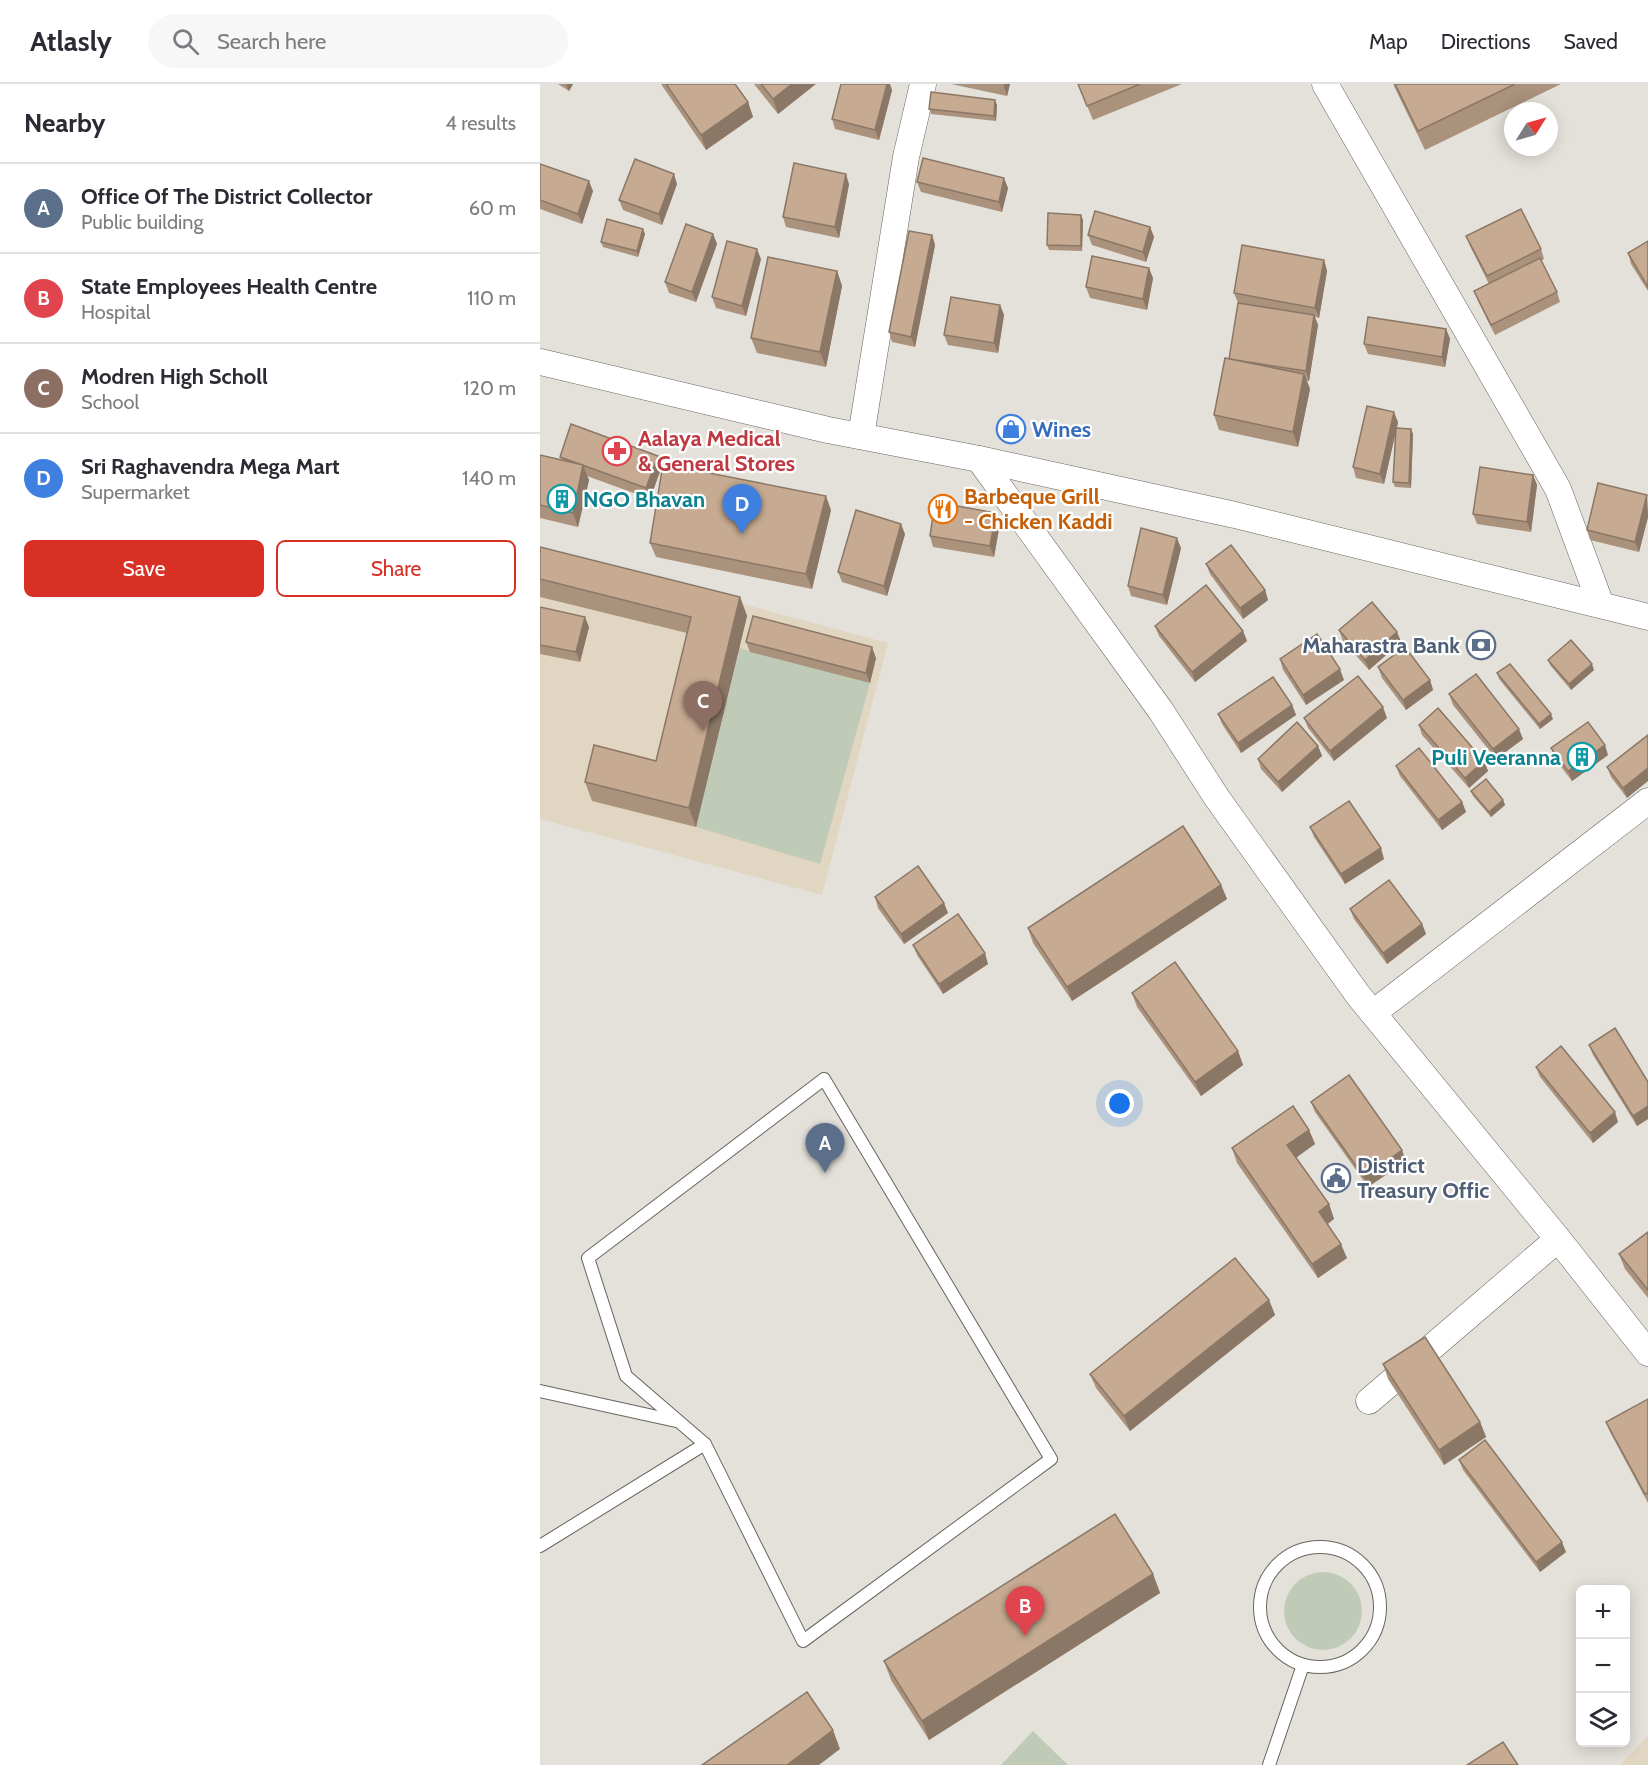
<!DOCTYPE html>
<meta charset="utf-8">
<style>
:root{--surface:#fff;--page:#f7f7f7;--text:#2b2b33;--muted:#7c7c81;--line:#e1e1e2;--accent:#d93025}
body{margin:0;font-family:Cabin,sans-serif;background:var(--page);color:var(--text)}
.controls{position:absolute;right:18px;bottom:18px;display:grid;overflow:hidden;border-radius:9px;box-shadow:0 3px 15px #0003}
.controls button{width:54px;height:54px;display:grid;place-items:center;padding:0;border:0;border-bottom:2px solid var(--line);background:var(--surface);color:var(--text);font:30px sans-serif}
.compass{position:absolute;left:964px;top:18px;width:54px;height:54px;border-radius:50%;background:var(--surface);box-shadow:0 3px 15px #0003;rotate:53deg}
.you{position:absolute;left:580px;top:1020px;width:21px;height:21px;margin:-15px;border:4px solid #fff;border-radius:50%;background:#1a73e8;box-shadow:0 0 0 9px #1a73e833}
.badge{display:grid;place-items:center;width:39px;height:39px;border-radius:50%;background:var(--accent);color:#fff;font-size:20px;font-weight:700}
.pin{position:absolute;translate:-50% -50px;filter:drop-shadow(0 2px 3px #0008)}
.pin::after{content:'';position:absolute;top:32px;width:21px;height:18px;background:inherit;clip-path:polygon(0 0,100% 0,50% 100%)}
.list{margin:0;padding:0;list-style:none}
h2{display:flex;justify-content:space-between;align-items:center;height:78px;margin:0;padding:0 24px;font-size:26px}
h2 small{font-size:20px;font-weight:400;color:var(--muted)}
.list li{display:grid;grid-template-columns:39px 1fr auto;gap:18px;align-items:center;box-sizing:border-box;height:90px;padding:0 24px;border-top:2px solid var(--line)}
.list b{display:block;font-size:22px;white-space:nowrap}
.list p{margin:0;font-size:20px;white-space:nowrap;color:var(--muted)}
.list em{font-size:20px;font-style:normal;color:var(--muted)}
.actions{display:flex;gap:12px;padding:18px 24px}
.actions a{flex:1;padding:14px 0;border:2px solid var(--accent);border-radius:9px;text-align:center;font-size:21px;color:var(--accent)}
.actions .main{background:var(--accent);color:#fff}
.icon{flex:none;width:33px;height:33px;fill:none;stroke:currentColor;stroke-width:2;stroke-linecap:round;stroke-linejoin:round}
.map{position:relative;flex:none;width:1108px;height:1681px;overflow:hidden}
header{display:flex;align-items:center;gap:36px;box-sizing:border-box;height:84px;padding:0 30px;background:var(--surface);border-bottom:2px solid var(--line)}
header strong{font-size:28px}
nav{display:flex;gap:33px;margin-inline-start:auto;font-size:21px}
.search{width:420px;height:54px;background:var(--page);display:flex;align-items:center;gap:15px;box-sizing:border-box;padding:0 21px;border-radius:33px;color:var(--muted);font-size:22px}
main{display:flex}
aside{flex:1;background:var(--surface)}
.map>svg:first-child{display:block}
.education{fill:#e1d6c2}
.green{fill:#bfcbb6}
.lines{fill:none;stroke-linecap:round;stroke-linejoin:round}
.service-casing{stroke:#686560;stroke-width:14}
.minor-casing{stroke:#686560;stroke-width:27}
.service{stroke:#fff;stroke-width:12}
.minor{stroke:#fff;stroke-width:26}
.wall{fill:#aa927d}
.shaded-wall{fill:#8b7766}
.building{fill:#c6aa91;stroke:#8b7766;stroke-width:1.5}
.labels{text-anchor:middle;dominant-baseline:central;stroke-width:4.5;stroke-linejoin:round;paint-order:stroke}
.shop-label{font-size:22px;font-weight:bold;fill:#366cbe;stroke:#fff;text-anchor:start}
.health-label{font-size:22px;font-weight:bold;fill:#be3a42;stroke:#fff;text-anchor:start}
.food-label{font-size:22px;font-weight:bold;fill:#c56008;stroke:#fff;text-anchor:start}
.culture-label{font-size:22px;font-weight:bold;fill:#0d838f;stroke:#fff;text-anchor:start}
.service-label{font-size:22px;font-weight:bold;fill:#4e5e75;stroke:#fff;text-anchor:end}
</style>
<header>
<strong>Atlasly</strong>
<div class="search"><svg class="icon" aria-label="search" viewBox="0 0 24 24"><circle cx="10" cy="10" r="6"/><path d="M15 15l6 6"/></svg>Search here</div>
<nav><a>Map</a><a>Directions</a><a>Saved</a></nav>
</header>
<main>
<aside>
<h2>Nearby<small>4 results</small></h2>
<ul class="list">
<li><span class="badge" style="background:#5c6f8a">A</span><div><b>Office Of The District Collector</b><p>Public building</p></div><em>60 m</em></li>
<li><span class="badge" style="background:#e0444e">B</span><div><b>State Employees Health Centre</b><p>Hospital</p></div><em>110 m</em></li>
<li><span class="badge" style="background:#8d6e63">C</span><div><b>Modren High Scholl</b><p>School</p></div><em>120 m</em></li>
<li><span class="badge" style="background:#3f7fe0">D</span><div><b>Sri Raghavendra Mega Mart</b><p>Supermarket</p></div><em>140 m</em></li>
</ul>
<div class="actions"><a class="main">Save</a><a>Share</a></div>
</aside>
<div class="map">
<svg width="1108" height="1681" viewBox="0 0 1108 1681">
<rect width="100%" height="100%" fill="#e4e1da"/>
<g class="education">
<polygon points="0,466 348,559 282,811 0,735"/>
<polygon points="1108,1652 1108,1681 1080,1681"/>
</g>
<g class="green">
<polygon points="199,564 330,599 280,780 156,743"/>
<circle cx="783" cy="1527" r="39"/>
<polygon points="493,1647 528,1681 461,1681"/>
</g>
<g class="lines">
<g class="service-casing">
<g id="service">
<polygon points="284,995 511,1375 263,1557 165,1360 86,1292 48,1174"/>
<polyline points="0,1307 136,1337"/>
<polyline points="0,1462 165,1360"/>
<circle cx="780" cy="1523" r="60"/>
<polyline points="729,1681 763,1581"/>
</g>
</g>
<g class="minor-casing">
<g id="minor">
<polyline points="785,0 1018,405 1061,521"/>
<polyline points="0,278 288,346 439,375 695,431 1108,533"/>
<polyline points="321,352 366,73 383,0"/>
<polyline points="439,375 621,627 677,714 818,911 1018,1155 1108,1269"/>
<polyline points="833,929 1108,717"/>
<polyline points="829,1317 1018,1155"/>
</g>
</g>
<use href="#service" class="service"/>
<use href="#minor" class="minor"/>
</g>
<g class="wall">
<polygon points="18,0 33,0 29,7"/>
<polygon points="121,0 195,0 208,18 213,33 166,66"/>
<polygon points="214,0 275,0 238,30"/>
<polygon points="411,0 470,0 467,12"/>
<polygon points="538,0 642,0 553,36"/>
<polygon points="853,0 1021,0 885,66"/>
<polygon points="352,6 339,56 295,45 292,35"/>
<polygon points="457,21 456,37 391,30 389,25"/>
<polygon points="0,80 53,107 42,140 0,125"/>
<polygon points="377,98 468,104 462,128 381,108"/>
<polygon points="137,100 122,141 83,126 79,116"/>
<polygon points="309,100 299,154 246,143 243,133"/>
<polygon points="541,131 543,136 542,167 509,166 507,161"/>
<polygon points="610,143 614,153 606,178 552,161 548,151"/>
<polygon points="105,150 98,173 63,163 61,158"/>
<polygon points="173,150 177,160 156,218 129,209 125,198"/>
<polygon points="392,151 395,161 375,263 352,258 349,248"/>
<polygon points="926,152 1001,165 1004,175 1001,177 1017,208 1020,218 955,251 938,217 934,207 949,200 930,162"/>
<polygon points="1108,157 1108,207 1091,180 1088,169"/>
<polygon points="221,175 206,232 176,224 172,213"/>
<polygon points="784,176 787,187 779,234 775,233 778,241 769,297 767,297 770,305 758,363 679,346 674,331 689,275 698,219 694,209"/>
<polygon points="297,187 302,202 286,283 217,269 211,254"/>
<polygon points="613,194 607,226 550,214 546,203"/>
<polygon points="460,221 464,231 458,269 408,261 404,251"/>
<polygon points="906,245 910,255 905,283 828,270 824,260"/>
<polygon points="858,338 857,344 873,350 871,404 855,403 853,398 855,351 844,400 816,394 813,383"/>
<polygon points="0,371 21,376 20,373 118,372 122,382 110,415 47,392 49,396 38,443 0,434"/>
<polygon points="993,391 997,401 991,448 937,440 933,430"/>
<polygon points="1107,411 1108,433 1099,468 1050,456 1047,446"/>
<polygon points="291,426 272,505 116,473 110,459"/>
<polygon points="460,439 454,473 393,463 390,452"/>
<polygon points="365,450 347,512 302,498 298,488"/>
<polygon points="0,463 200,513 207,532 156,743 52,717 45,698 116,677 147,549 0,513"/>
<polygon points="641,464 627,521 591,512 588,502"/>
<polygon points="666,480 725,506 728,516 703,535 670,490"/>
<polygon points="0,523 49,543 40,578 0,570"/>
<polygon points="615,542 703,547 707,557 655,598 619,552"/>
<polygon points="799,546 857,548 861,558 829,586 803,557"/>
<polygon points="206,558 336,574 330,599 210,568"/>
<polygon points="740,575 804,596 766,621 743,586"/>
<polygon points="1008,576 1054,586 1031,606 1010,581"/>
<polygon points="838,583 890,596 893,606 866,626 842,594"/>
<polygon points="957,589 1013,635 1000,645 959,595"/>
<polygon points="909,610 983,655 956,675 913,621"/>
<polygon points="752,621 756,631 701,669 682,640 678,630"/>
<polygon points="764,634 847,634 794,677 768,644"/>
<polygon points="879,641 944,677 948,687 929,704 882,651"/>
<polygon points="1108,651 1087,714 1071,693 1067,683"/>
<polygon points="778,662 782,672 742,708 721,685 718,675"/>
<polygon points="1011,664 1068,671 1032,697 1015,675"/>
<polygon points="856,682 922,718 926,728 902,746 860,692"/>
<polygon points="931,707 963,716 965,721 951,733 933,712"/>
<polygon points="770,743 844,775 805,800 774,753"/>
<polygon points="681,801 687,815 532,917 493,859 488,844"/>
<polygon points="335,813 404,819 408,829 364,860 338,824"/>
<polygon points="810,825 882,840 886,850 847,880 814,835"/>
<polygon points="373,861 448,880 403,910 377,871"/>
<polygon points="592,909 698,967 703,981 661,1012 597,923"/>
<polygon points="1049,961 1108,998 1108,1035 1097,1042 1053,971"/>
<polygon points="996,983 1078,1038 1053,1059 1000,993"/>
<polygon points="771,1018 866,1077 828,1103 775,1028"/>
<polygon points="769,1046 775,1060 756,1073 789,1120 794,1135 788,1140 807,1174 778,1194 697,1079 692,1064"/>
<polygon points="1108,1148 1108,1214 1085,1185 1079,1170"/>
<polygon points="729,1216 735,1231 590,1347 556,1304 550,1290"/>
<polygon points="843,1280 940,1338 946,1353 904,1381 848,1295"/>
<polygon points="1108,1315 1108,1419 1070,1348 1066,1338"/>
<polygon points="919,1376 1026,1468 1000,1488 923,1386"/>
<polygon points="613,1490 620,1509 389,1656 351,1596 344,1577"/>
</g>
<g class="shaded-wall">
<polygon points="26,0 33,0 29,7"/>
<polygon points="252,0 276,0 238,30 233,15"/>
<polygon points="347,0 350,0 352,6 339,56 335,46"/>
<polygon points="464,0 470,0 467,12 464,2"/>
<polygon points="455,16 457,21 456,37 454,32"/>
<polygon points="208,18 213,33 166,66 161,51"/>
<polygon points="134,90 137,100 122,141 119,130"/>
<polygon points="306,90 309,100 299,154 295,143"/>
<polygon points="464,94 468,104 462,128 459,118"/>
<polygon points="49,97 53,107 42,140 38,130"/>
<polygon points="541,131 543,136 542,167 541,162"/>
<polygon points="610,143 614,153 606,178 603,168"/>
<polygon points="103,145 105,150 98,173 97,167"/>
<polygon points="173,150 177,160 156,218 152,208"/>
<polygon points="392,151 395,161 375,263 371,253"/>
<polygon points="217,165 221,175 206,232 202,222"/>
<polygon points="784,176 787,187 779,234 775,224"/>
<polygon points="609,184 613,194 607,226 603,215"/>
<polygon points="297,187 302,202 286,283 280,268"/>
<polygon points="460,221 464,231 458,269 454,259"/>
<polygon points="774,231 778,241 769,297 766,287"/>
<polygon points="906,245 910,255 905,283 902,273"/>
<polygon points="764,290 770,305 758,363 753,348"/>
<polygon points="854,328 858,338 844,400 840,390"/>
<polygon points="871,345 873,350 871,404 869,399"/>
<polygon points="118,372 122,382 110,415 106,404"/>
<polygon points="43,381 49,396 38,443 33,429"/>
<polygon points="993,391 997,401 991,448 987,438"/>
<polygon points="1107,411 1108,433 1099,468 1095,458"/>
<polygon points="286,412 291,426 272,505 266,490"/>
<polygon points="456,429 460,439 454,473 450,462"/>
<polygon points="361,440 365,450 347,512 344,502"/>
<polygon points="637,454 641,464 627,521 623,511"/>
<polygon points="725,506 728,516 703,535 700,524"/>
<polygon points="200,513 207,532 156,743 149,724"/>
<polygon points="45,533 49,543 40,578 36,568"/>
<polygon points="703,547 707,557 655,598 652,588"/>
<polygon points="857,548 861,558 829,586 825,576"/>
<polygon points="332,563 336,574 330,599 326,589"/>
<polygon points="1052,580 1054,586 1031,606 1029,600"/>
<polygon points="800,585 804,596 766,621 763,611"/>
<polygon points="890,596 893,606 866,626 863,616"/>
<polygon points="752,621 756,631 701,669 698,659"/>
<polygon points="843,623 847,634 794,677 790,667"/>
<polygon points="1011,630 1013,635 1000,645 999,640"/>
<polygon points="979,645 983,655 956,675 953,665"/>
<polygon points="1065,661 1068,671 1032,697 1028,687"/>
<polygon points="778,662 782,672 742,708 738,698"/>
<polygon points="944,677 948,687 929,704 925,694"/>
<polygon points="1108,684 1108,697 1087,714 1083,704"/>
<polygon points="963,716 965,721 951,733 949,728"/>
<polygon points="922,718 926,728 902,746 898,736"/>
<polygon points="841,764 844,775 805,800 801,790"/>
<polygon points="681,801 687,815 532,917 527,903"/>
<polygon points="404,819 408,829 364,860 361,850"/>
<polygon points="882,840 886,850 847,880 843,869"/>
<polygon points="445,869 448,880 403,910 399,900"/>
<polygon points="698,967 703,981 661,1012 655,998"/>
<polygon points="1108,1022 1108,1035 1097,1042 1093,1032"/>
<polygon points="1075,1028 1078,1038 1053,1059 1050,1049"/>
<polygon points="769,1046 775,1060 753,1076 747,1061"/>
<polygon points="862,1066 866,1077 828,1103 824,1093"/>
<polygon points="789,1120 794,1135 784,1142 779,1128"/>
<polygon points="801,1160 807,1174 778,1194 772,1180"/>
<polygon points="729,1216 735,1231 590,1347 584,1332"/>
<polygon points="940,1338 946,1353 904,1381 899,1366"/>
<polygon points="1022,1458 1026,1468 1000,1488 996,1478"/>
<polygon points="613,1490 620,1509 389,1656 382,1637"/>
<polygon points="293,1646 300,1665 279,1681 247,1681"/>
</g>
<g class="building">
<polygon points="126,0 195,0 208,18 161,51"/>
<polygon points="221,0 252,0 233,15"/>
<polygon points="301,0 347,0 335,46 292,35"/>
<polygon points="538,0 600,0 547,22"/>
<polygon points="855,0 975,0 878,47"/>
<polygon points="391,8 455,16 454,32 389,25"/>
<polygon points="383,74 464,94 459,118 377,98"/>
<polygon points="95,75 134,90 119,130 79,116"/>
<polygon points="254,79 306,90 295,143 243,133"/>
<polygon points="0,80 49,97 38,130 0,116"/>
<polygon points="981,125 1001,165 947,192 926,152"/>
<polygon points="555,127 610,143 603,168 548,151"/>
<polygon points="508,129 541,131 541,162 507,161"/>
<polygon points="67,135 103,145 97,167 61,158"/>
<polygon points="146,140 173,150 152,208 125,198"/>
<polygon points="369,147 392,151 371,253 349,248"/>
<polygon points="187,157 217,165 202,222 172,213"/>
<polygon points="1108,157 1108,203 1088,169"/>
<polygon points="702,161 784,176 775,224 694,209"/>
<polygon points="552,172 609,184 603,215 546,203"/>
<polygon points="228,173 297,187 280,268 211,254"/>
<polygon points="1000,174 1017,208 951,241 934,207"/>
<polygon points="411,213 460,221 454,259 404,251"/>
<polygon points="698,219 774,231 766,287 689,275"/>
<polygon points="828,233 906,245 902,273 824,260"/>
<polygon points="685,274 764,290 753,348 674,331"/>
<polygon points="827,322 854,328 840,390 813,383"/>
<polygon points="31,340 118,372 106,404 20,373"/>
<polygon points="856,344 871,345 869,399 853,398"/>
<polygon points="0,371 43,381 33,429 0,421"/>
<polygon points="123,380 286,412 266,490 110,459"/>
<polygon points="940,383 993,391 987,438 933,430"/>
<polygon points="1058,399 1107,411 1095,458 1047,446"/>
<polygon points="395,418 456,429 450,462 390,452"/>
<polygon points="316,426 361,440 344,502 298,488"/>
<polygon points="601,444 637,454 623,511 588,502"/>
<polygon points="691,461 725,506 700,524 666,480"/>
<polygon points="0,463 200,513 149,724 45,698 54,661 116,677 151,533 0,495"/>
<polygon points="666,501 703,547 652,588 615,542"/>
<polygon points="832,518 857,548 825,576 799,546"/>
<polygon points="0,523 45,533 36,568 0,561"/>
<polygon points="213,532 332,563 326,589 206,558"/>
<polygon points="777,550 800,585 763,611 740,575"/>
<polygon points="1031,556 1052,580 1029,600 1008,576"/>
<polygon points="865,563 890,596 863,616 838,583"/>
<polygon points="970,580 1011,630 999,640 957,589"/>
<polygon points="936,590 979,645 953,665 909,610"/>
<polygon points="818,592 843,623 790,667 764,634"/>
<polygon points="733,593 752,621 698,659 678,630"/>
<polygon points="898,624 944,677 925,694 879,641"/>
<polygon points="757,638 778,662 738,698 718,675"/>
<polygon points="1048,638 1065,661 1028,687 1011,664"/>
<polygon points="1108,651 1108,684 1083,704 1067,683"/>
<polygon points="879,664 922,718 898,736 856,682"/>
<polygon points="946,695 963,716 949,728 931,707"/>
<polygon points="809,717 841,764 801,790 770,743"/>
<polygon points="643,742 681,801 527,903 488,844"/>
<polygon points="378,782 404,819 361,850 335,813"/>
<polygon points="849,796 882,840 843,869 810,825"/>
<polygon points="418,830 445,869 399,900 373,861"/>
<polygon points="635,878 698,967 655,998 592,909"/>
<polygon points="1075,944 1108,998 1108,1022 1093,1032 1049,961"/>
<polygon points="1021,962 1075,1028 1050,1049 996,983"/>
<polygon points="809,991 862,1066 824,1093 771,1018"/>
<polygon points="753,1022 769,1046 747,1061 789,1120 779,1128 801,1160 772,1180 692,1064"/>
<polygon points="1108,1148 1108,1206 1079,1170"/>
<polygon points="695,1174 729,1216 584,1332 550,1290"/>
<polygon points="885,1253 940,1338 899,1366 843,1280"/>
<polygon points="1108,1315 1108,1409 1105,1410 1066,1338"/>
<polygon points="945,1356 1022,1458 996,1478 919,1376"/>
<polygon points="575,1430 613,1490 382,1637 344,1577"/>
<polygon points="267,1608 293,1646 247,1681 162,1681"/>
<polygon points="963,1658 978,1681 927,1681"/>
</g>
<defs>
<g id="shop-ring" transform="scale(1.5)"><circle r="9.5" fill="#fff" stroke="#3f7fe0" stroke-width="1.5"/><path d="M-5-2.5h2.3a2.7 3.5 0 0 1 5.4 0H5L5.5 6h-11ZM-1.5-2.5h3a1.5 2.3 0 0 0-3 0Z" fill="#3f7fe0"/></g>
<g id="pharmacy-ring" transform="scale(1.5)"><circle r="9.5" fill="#fff" stroke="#e0444e" stroke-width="1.5"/><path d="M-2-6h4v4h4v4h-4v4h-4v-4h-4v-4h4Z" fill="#e0444e"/></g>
<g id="building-ring" transform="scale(1.5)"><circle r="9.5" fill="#fff" stroke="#0f9aa8" stroke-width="1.5"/><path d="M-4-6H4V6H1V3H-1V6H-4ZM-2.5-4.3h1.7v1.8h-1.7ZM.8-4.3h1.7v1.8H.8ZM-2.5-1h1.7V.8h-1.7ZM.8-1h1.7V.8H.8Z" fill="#0f9aa8"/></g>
<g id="restaurant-ring" transform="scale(1.5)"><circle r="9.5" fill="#fff" stroke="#e8710a" stroke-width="1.5"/><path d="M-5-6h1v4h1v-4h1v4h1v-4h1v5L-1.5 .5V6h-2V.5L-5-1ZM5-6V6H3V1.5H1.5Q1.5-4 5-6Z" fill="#e8710a"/></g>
<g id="bank-ring" transform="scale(1.5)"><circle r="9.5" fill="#fff" stroke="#5c6f8a" stroke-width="1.5"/><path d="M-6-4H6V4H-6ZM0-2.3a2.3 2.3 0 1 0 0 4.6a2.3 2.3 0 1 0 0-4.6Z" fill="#5c6f8a"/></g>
<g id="civic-ring" transform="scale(1.5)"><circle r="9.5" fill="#fff" stroke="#5c6f8a" stroke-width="1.5"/><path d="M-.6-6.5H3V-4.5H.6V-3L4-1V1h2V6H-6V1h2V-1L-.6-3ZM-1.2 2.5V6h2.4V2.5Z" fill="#5c6f8a"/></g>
</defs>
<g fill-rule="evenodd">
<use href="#shop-ring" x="471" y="345"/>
<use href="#pharmacy-ring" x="77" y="367"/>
<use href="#building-ring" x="22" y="415"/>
<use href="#restaurant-ring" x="403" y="425"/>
<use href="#bank-ring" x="941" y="561"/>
<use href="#building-ring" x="1042" y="673"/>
<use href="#civic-ring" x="796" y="1094"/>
</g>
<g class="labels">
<g class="shop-label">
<text x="492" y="345">Wines</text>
</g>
<g class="health-label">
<text x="98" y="354">Aalaya Medical<tspan x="98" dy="25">&amp; General Stores</tspan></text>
</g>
<g class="food-label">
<text x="424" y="412">Barbeque Grill<tspan x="424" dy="25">- Chicken Kaddi</tspan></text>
</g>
<g class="culture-label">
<text x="43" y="415">NGO Bhavan</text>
<text x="1021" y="673" text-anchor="end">Puli Veeranna</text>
</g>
<g class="service-label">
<text x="920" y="561">Maharastra Bank</text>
<text x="817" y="1081" text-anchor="start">District<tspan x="817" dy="25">Treasury Offic</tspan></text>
</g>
</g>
</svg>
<div class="controls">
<button>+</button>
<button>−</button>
<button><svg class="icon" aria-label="layers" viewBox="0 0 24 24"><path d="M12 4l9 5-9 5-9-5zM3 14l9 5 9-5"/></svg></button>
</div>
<svg class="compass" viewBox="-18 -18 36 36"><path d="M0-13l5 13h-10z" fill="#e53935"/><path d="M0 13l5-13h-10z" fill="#7c7c81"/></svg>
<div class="you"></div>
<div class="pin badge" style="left:285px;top:1089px;background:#5c6f8a">A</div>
<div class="pin badge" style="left:485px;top:1552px;background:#e0444e">B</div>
<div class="pin badge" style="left:163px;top:647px;background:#8d6e63">C</div>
<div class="pin badge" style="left:202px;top:450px;background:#3f7fe0">D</div>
</div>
</main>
